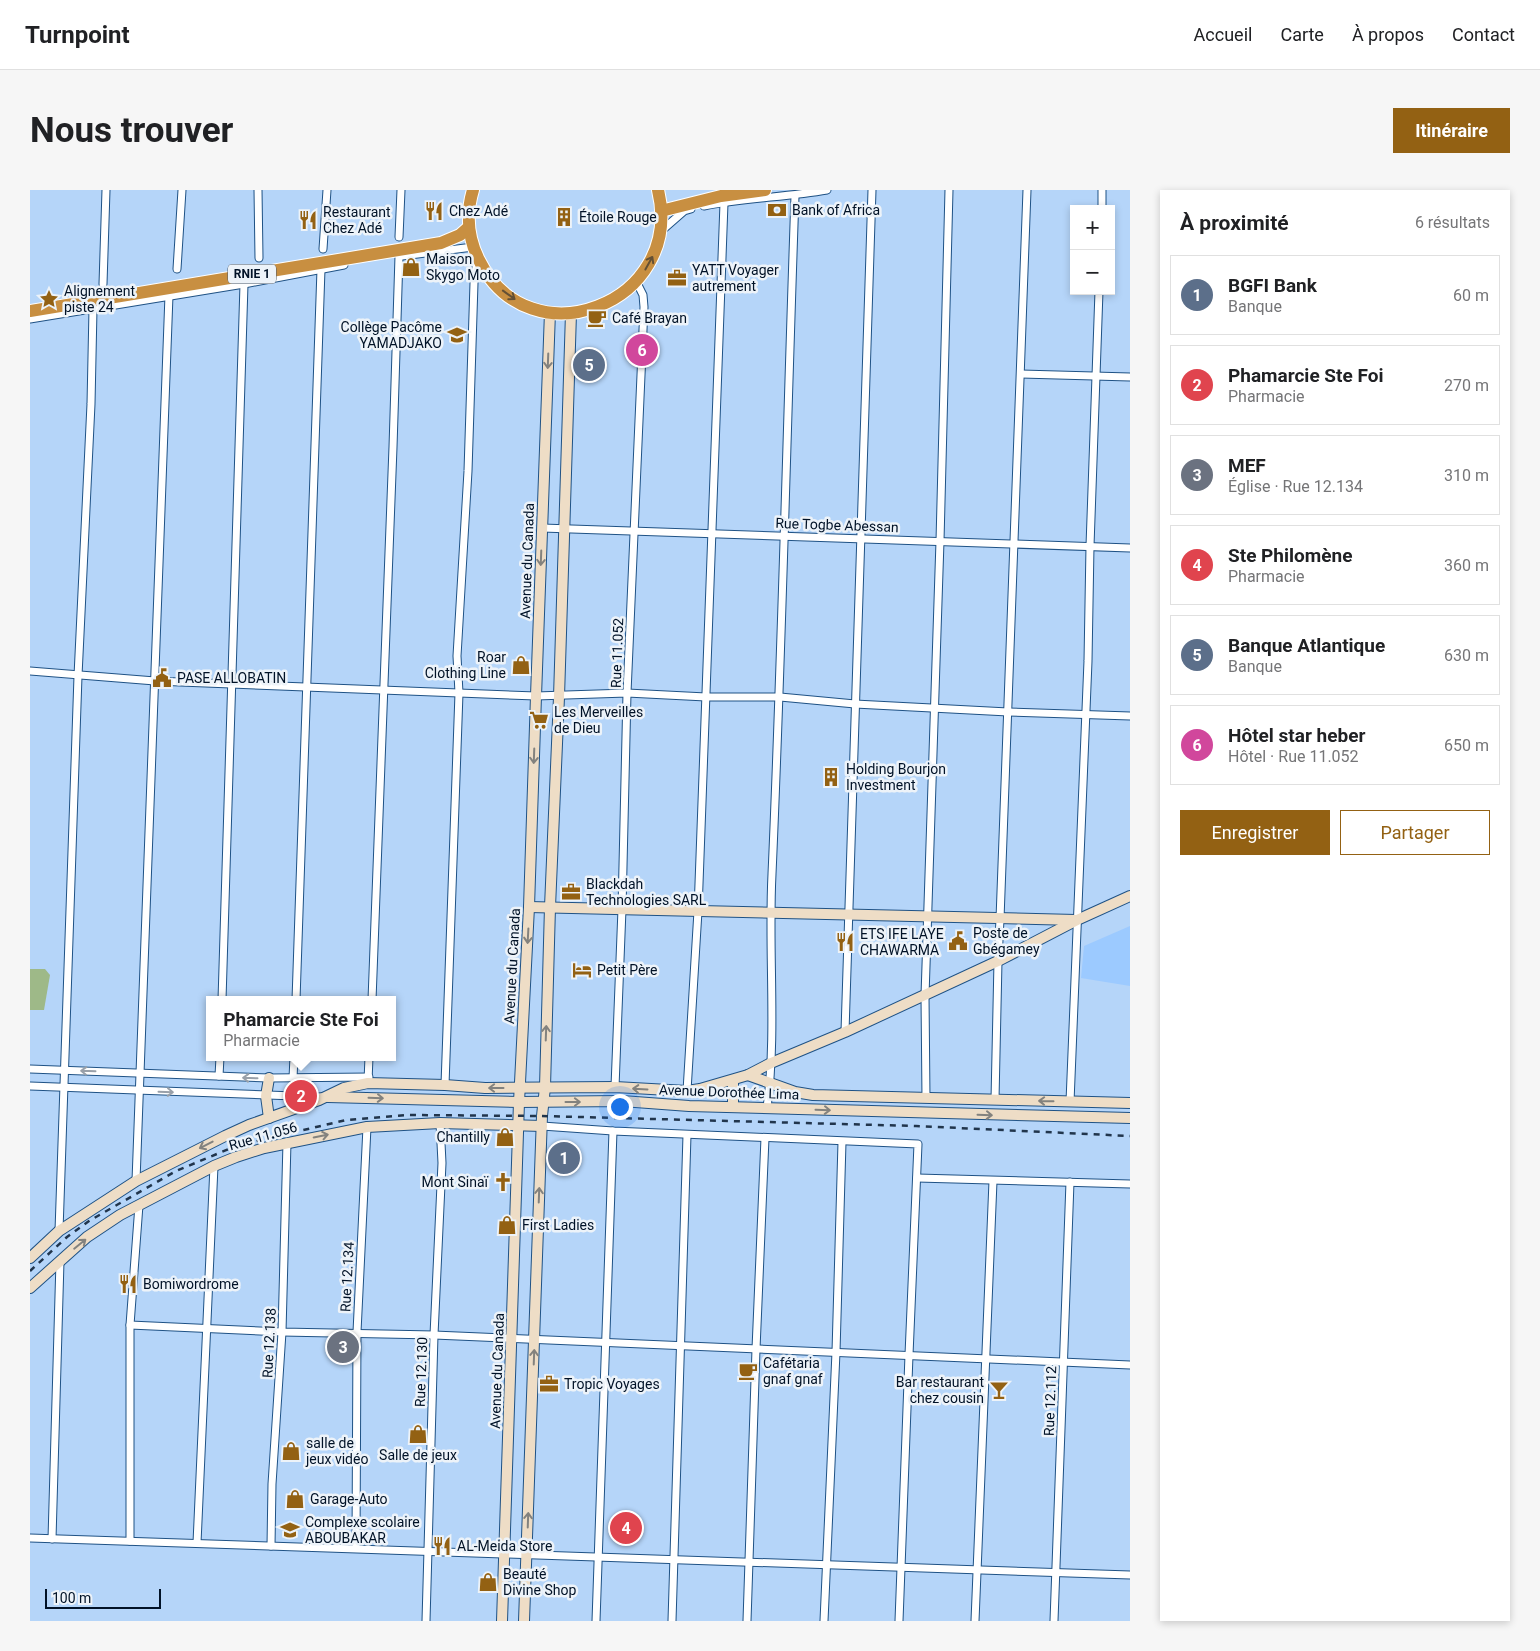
<!DOCTYPE html>
<html lang="fr">
<meta charset="utf-8">
<style>
:root{--surface:#fff;--page:#f6f6f6;--text:#202124;--muted:#757577;--line:#e0e0e0;--accent:#936113}
body{margin:0;font-family:Roboto,sans-serif;background:var(--page);color:var(--text)}
.controls{position:absolute;right:15px;top:15px;display:grid;overflow:hidden;border-radius:0px;box-shadow:0 2px 8px #0003}
.controls button{width:45px;height:45px;display:grid;place-items:center;padding:0;border:0;border-bottom:1px solid var(--line);background:var(--surface);color:var(--text);font:25px sans-serif}
.scale{position:absolute;left:15px;bottom:12px;width:116px;box-sizing:border-box;padding-left:5px;border:2px solid #011227;border-top:0;font-size:14px;line-height:18px;white-space:nowrap;color:#011227;-webkit-text-stroke:4px #edf3f9;paint-order:stroke}
.you{position:absolute;left:589px;top:916px;width:18px;height:18px;margin:-12px;border:4px solid #fff;border-radius:50%;background:#1a73e8;box-shadow:0 0 0 8px #1a73e833}
.badge{display:grid;place-items:center;width:32px;height:32px;border-radius:50%;background:var(--accent);color:#fff;font-size:16px;font-weight:700}
.pin{position:absolute;translate:-50% -50%;border:2px solid #fff;box-shadow:0 1px 5px #0006}
.popup{position:absolute;left:176px;top:806px;width:190px;height:65px;box-sizing:border-box;display:grid;place-content:center;border-radius:0px;background:var(--surface);filter:drop-shadow(0 1px 4px #0005);font-size:16px;white-space:nowrap;color:var(--muted)}
.popup b{font-size:19px;color:var(--text)}
.popup::after{content:'';position:absolute;left:50%;top:100%;margin-left:-10px;border:10px solid transparent;border-top-color:var(--surface)}
.list{margin:0;padding:0;list-style:none}
h2{display:flex;justify-content:space-between;align-items:center;height:65px;margin:0;padding:0 20px;font-size:21px}
h2 small{font-size:16px;font-weight:400;color:var(--muted)}
.list li{display:grid;grid-template-columns:32px 1fr auto;gap:15px;align-items:center;box-sizing:border-box;height:80px;margin:0 10px 10px;padding:0 10px;border:1px solid var(--line);border-radius:0px}
.list b{display:block;font-size:19px;white-space:nowrap}
.list p{margin:0;font-size:16px;white-space:nowrap;color:var(--muted)}
.list em{font-size:16px;font-style:normal;color:var(--muted)}
.actions{display:flex;gap:10px;padding:15px 20px}
.actions a{flex:1;padding:11px 0;border:1px solid var(--accent);border-radius:0px;text-align:center;font-size:18px;color:var(--accent)}
.actions .main{background:var(--accent);color:#fff}
.map{position:relative;flex:none;width:1100px;height:1431px;overflow:hidden;border-radius:0px}
header{display:flex;align-items:center;gap:30px;box-sizing:border-box;height:70px;padding:0 25px;background:var(--surface);border-bottom:1px solid var(--line)}
header strong{font-size:24px}
nav{display:flex;gap:28px;margin-inline-start:auto;font-size:18px}
.intro{display:flex;align-items:center;justify-content:space-between;box-sizing:border-box;height:120px;padding:0 30px}
h1{margin:0;font-size:35px}
.button{padding:12px 22px;border-radius:0px;background:var(--accent);color:#fff;font-size:18px;font-weight:700}
main{display:flex;gap:30px;padding:0 30px}
aside{flex:1;background:var(--surface);border-radius:0px;box-shadow:0 2px 8px #0003}
.map>svg:first-child{display:block}
.built{fill:#9ccaff}
.grass{fill:#9eb988}
.lines{fill:none;stroke-linecap:round;stroke-linejoin:round}
.street-casing{stroke:#1f5285;stroke-width:9}
.secondary-casing{stroke:#1f5285;stroke-width:12}
.highway-casing{stroke:#fff;stroke-width:14}
.street{stroke:#fff;stroke-width:7}
.secondary{stroke:#eeddc6;stroke-width:10}
.highway{stroke:#c88f41;stroke-width:12}
.rail{stroke:#21354c;stroke-width:2.5;stroke-dasharray:6 6;stroke-linecap:butt}
.oneway{stroke:#645034}
.oneway2{stroke:#83827e}
.oneway3{stroke:#99a0a9}
.labels{text-anchor:middle;dominant-baseline:central;stroke-width:5;stroke-linejoin:round;paint-order:stroke}
.shield{fill:#edf3f9;stroke:#485666;stroke-width:1}
.shield-label{font-size:12px;font-weight:bold;fill:#011227}
.poi-label{font-size:14px;fill:#011227;stroke:#edf3f9;text-anchor:start}
.street-label{font-size:14px;fill:#011227;stroke:#edf3f9}
</style>
<header>
<strong>Turnpoint</strong>
<nav><a>Accueil</a><a>Carte</a><a>À propos</a><a>Contact</a></nav>
</header>
<div class="intro"><h1>Nous trouver</h1><a class="button">Itinéraire</a></div>
<main>
<div class="map">
<svg width="1100" height="1431" viewBox="0 0 1100 1431">
<rect width="100%" height="100%" fill="#b5d5f9"/>
<polygon class="built" points="1100,736 1100,796 1051,788 1054,756"/>
<polygon class="grass" points="0,779 15,779 20,785 14,820 0,820"/>
<g class="lines">
<g class="street-casing">
<g id="street">
<polyline points="228,0 229,68"/>
<path d="M674,16C715,8 756,7 797,0"/>
<polyline points="1072,19 1072,0"/>
<polyline points="630,42 654,21 661,19"/>
<polyline points="369,47 371,0"/>
<polyline points="293,59 297,0"/>
<polyline points="372,66 443,57"/>
<polyline points="147,79 152,0"/>
<polyline points="73,94 76,0"/>
<polyline points="0,129 214,94 314,75"/>
<polyline points="991,184 1100,187"/>
<polyline points="512,338 1100,358"/>
<polyline points="0,481 125,491 506,506 597,503 676,507 750,507 825,514 978,522 1100,526"/>
<polyline points="192,810 214,94"/>
<polyline points="266,810 291,79"/>
<polyline points="342,810 363,257 369,66"/>
<polyline points="815,842 842,0"/>
<polyline points="0,879 239,888 339,887"/>
<polyline points="189,886 190,867"/>
<polyline points="263,888 264,867"/>
<polyline points="338,891 339,867"/>
<polyline points="415,895 429,503 427,466 438,281 444,93 447,69"/>
<polyline points="0,896 292,907"/>
<polyline points="585,897 592,719 597,503 614,117 613,105 606,91"/>
<polyline points="657,901 668,721 694,13"/>
<polyline points="896,908 895,806 910,351 919,0"/>
<polyline points="965,910 968,771 970,729 997,0"/>
<polyline points="1040,912 1058,471 1060,356 1069,101"/>
<path d="M737,918C747,841 738,762 742,684C752,458 757,232 765,6"/>
<polyline points="512,936 583,941 888,954 879,1165 869,1431"/>
<polyline points="887,988 1100,994"/>
<polyline points="106,991 139,105"/>
<polyline points="29,1041 48,486 61,214 63,119"/>
<polyline points="100,1135 252,1142 404,1145 1100,1175"/>
<polyline points="0,1348 1100,1385"/>
<polyline points="22,1349 30,1071"/>
<polyline points="100,1351 100,1135 109,1015"/>
<polyline points="167,1353 184,976"/>
<polyline points="241,1356 242,1294 252,1142 257,952"/>
<polyline points="326,1358 327,1142 337,937"/>
<polyline points="396,1431 404,1145 412,973 410,933"/>
<polyline points="566,1431 583,941"/>
<polyline points="642,1431 657,945"/>
<polyline points="717,1431 726,1159 735,948"/>
<polyline points="794,1431 806,1162 812,952"/>
<polyline points="945,1431 963,991"/>
<polyline points="1024,1431 1040,992"/>
</g>
</g>
<g class="secondary-casing">
<g id="secondary">
<polyline points="499,717 1046,730"/>
<polyline points="718,885 765,902 783,905 1100,913"/>
<polyline points="703,890 703,916"/>
<polyline points="298,907 489,912 592,911 659,916 1100,928"/>
<polyline points="239,928 236,906 239,888"/>
<polyline points="0,1068 29,1041 106,991 195,946 219,935 289,910 314,898 338,893 415,895 455,898 585,897 657,901 670,899 718,885 741,873 815,842 968,771 1047,730 1100,706"/>
<polyline points="0,1098 57,1047 90,1025 184,976 206,967 234,958 337,937 410,933 512,936"/>
<polyline points="472,1431 489,912 499,717 506,506 520,122"/>
<polyline points="494,1431 512,926 515,897 520,717 529,507 541,123"/>
</g>
</g>
<g class="highway-casing">
<g id="highway">
<path d="M443,0C436,23 438,48 449,70C499,173 656,114 628,0"/>
<polyline points="631,21 691,6 735,0"/>
<polyline points="0,121 411,53 430,45 439,37"/>
</g>
</g>
<use href="#street" class="street"/>
<use href="#secondary" class="secondary"/>
<use href="#highway" class="highway"/>
<polyline class="rail" points="0,1081 37,1047 59,1031 146,981 206,956 316,930 378,925 512,926 886,936 1100,946"/>
</g>
<defs><path id="oneway-shaft" d="M-6 0H5M1.5-3L5.5 0L1.5 3" fill="none" stroke-width="1.6" stroke-linecap="round" stroke-linejoin="round" transform="scale(1.25)"/></defs>
<g class="oneway">
<use href="#oneway-shaft" transform="translate(619 73) rotate(-61)"/>
<use href="#oneway-shaft" transform="translate(479 105) rotate(36)"/>
</g>
<g class="oneway2">
<use href="#oneway-shaft" transform="translate(518 171) rotate(92)"/>
<use href="#oneway-shaft" transform="translate(511 368) rotate(92)"/>
<use href="#oneway-shaft" transform="translate(504 566) rotate(92)"/>
<use href="#oneway-shaft" transform="translate(498 746) rotate(93)"/>
<use href="#oneway-shaft" transform="translate(516 843) rotate(-88)"/>
<use href="#oneway-shaft" transform="translate(466 898) rotate(180)"/>
<use href="#oneway-shaft" transform="translate(610 899) rotate(-177)"/>
<use href="#oneway-shaft" transform="translate(346 908) rotate(2)"/>
<use href="#oneway-shaft" transform="translate(1016 911) rotate(-179)"/>
<use href="#oneway-shaft" transform="translate(543 912)"/>
<use href="#oneway-shaft" transform="translate(793 920) rotate(2)"/>
<use href="#oneway-shaft" transform="translate(955 925) rotate(2)"/>
<use href="#oneway-shaft" transform="translate(291 946) rotate(-11)"/>
<use href="#oneway-shaft" transform="translate(176 955) rotate(153)"/>
<use href="#oneway-shaft" transform="translate(509 1005) rotate(-88)"/>
<use href="#oneway-shaft" transform="translate(50 1054) rotate(-39)"/>
<use href="#oneway-shaft" transform="translate(504 1167) rotate(-88)"/>
<use href="#oneway-shaft" transform="translate(498 1330) rotate(-88)"/>
</g>
<g class="oneway3">
<use href="#oneway-shaft" transform="translate(58 881) rotate(-178)"/>
<use href="#oneway-shaft" transform="translate(220 888) rotate(-178)"/>
<use href="#oneway-shaft" transform="translate(136 902) rotate(2)"/>
</g>
<defs>
<g id="bank-bare" transform="scale(1.5)"><path d="M-6-4H6V4H-6ZM0-2.3a2.3 2.3 0 1 0 0 4.6a2.3 2.3 0 1 0 0-4.6Z" fill="#936113" stroke="#edf3f9" stroke-width="2.5" paint-order="stroke"/></g>
<g id="restaurant-bare" transform="scale(1.5)"><path d="M-5-6h1v4h1v-4h1v4h1v-4h1v5L-1.5 .5V6h-2V.5L-5-1ZM5-6V6H3V1.5H1.5Q1.5-4 5-6Z" fill="#936113" stroke="#edf3f9" stroke-width="2.5" paint-order="stroke"/></g>
<g id="building-bare" transform="scale(1.5)"><path d="M-4-6H4V6H1V3H-1V6H-4ZM-2.5-4.3h1.7v1.8h-1.7ZM.8-4.3h1.7v1.8H.8ZM-2.5-1h1.7V.8h-1.7ZM.8-1h1.7V.8H.8Z" fill="#936113" stroke="#edf3f9" stroke-width="2.5" paint-order="stroke"/></g>
<g id="shop-bare" transform="scale(1.5)"><path d="M-5-2.5h2.3a2.7 3.5 0 0 1 5.4 0H5L5.5 6h-11ZM-1.5-2.5h3a1.5 2.3 0 0 0-3 0Z" fill="#936113" stroke="#edf3f9" stroke-width="2.5" paint-order="stroke"/></g>
<g id="office-bare" transform="scale(1.5)"><path d="M-6-3h4V-5.5h4V-3h4V5H-6ZM-1-4.5V-3h2v-1.5ZM-6 0V1H6V0Z" fill="#936113" stroke="#edf3f9" stroke-width="2.5" paint-order="stroke"/></g>
<g id="sight-bare" transform="scale(1.5)"><path d="M0-6L1.8-2.2L6-1.7L2.9 1.2L3.7 5.4L0 3.3L-3.7 5.4L-2.9 1.2L-6-1.7L-1.8-2.2Z" fill="#936113" stroke="#edf3f9" stroke-width="2.5" paint-order="stroke"/></g>
<g id="cafe-bare" transform="scale(1.5)"><path d="M-5.5-4.5H6V0H3Q3 3.5 0 3.5H-2.5Q-5.5 3.5-5.5 0ZM3-3.2v2h1.7v-2ZM-6 4.5H4V6H-6Z" fill="#936113" stroke="#edf3f9" stroke-width="2.5" paint-order="stroke"/></g>
<g id="school-bare" transform="scale(1.5)"><path d="M0-5L7-2L0 1L-7-2ZM-4 1L0 2.5L4 1V4Q0 6-4 4Z" fill="#936113" stroke="#edf3f9" stroke-width="2.5" paint-order="stroke"/></g>
<g id="civic-bare" transform="scale(1.5)"><path d="M-.6-6.5H3V-4.5H.6V-3L4-1V1h2V6H-6V1h2V-1L-.6-3ZM-1.2 2.5V6h2.4V2.5Z" fill="#936113" stroke="#edf3f9" stroke-width="2.5" paint-order="stroke"/></g>
<g id="supermarket-bare" transform="scale(1.5)"><path d="M-6-5.5h2.5l.6 2H6L4.5 2H-2.5L-4.4-4H-6ZM-1.5 3.2a1.3 1.3 0 1 0 .1 0ZM3 3.2a1.3 1.3 0 1 0 .1 0Z" fill="#936113" stroke="#edf3f9" stroke-width="2.5" paint-order="stroke"/></g>
<g id="hotel-bare" transform="scale(1.5)"><path d="M-6-4.5h1.5V1H6V5H4.5V3h-9V5H-6ZM-4 0a1.8 1.8 0 1 1 3.6 0ZM.5 0V-2.5h3Q6-2.5 6 0Z" fill="#936113" stroke="#edf3f9" stroke-width="2.5" paint-order="stroke"/></g>
<g id="church-bare" transform="scale(1.5)"><path d="M-1.2-6h2.4v3.5h3.3v2.4h-3.3V6h-2.4V-.1h-3.3v-2.4h3.3Z" fill="#936113" stroke="#edf3f9" stroke-width="2.5" paint-order="stroke"/></g>
<g id="bar-bare" transform="scale(1.5)"><path d="M-6-5H6L.8 .8V4.5H3.5V6h-7V4.5H-.8V.8Z" fill="#936113" stroke="#edf3f9" stroke-width="2.5" paint-order="stroke"/></g>
</defs>
<g fill-rule="evenodd">
<use href="#bank-bare" x="747" y="20"/>
<use href="#restaurant-bare" x="404" y="21"/>
<use href="#building-bare" x="534" y="27"/>
<use href="#restaurant-bare" x="278" y="30"/>
<use href="#shop-bare" x="381" y="77"/>
<use href="#office-bare" x="647" y="88"/>
<use href="#sight-bare" x="19" y="109"/>
<use href="#cafe-bare" x="567" y="128"/>
<use href="#school-bare" x="427" y="145"/>
<use href="#shop-bare" x="491" y="475"/>
<use href="#civic-bare" x="132" y="488"/>
<use href="#supermarket-bare" x="509" y="530"/>
<use href="#building-bare" x="801" y="587"/>
<use href="#office-bare" x="541" y="702"/>
<use href="#civic-bare" x="928" y="751"/>
<use href="#restaurant-bare" x="815" y="752"/>
<use href="#hotel-bare" x="552" y="780"/>
<use href="#shop-bare" x="475" y="947"/>
<use href="#church-bare" x="473" y="992"/>
<use href="#shop-bare" x="477" y="1035"/>
<use href="#restaurant-bare" x="98" y="1094"/>
<use href="#cafe-bare" x="718" y="1181"/>
<use href="#office-bare" x="519" y="1194"/>
<use href="#bar-bare" x="969" y="1200"/>
<use href="#shop-bare" x="388" y="1244"/>
<use href="#shop-bare" x="261" y="1261"/>
<use href="#shop-bare" x="265" y="1309"/>
<use href="#school-bare" x="260" y="1340"/>
<use href="#restaurant-bare" x="412" y="1356"/>
<use href="#shop-bare" x="458" y="1392"/>
</g>
<g class="labels">
<rect class="shield" x="198" y="74.5" width="48" height="19" rx="4"/>
<g class="shield-label">
<text x="222" y="84">RNIE 1</text>
</g>
<g class="poi-label">
<text x="762" y="20">Bank of Africa</text>
<text x="419" y="21">Chez Adé</text>
<text x="293" y="22">Restaurant<tspan x="293" dy="16">Chez Adé</tspan></text>
<text x="549" y="27">Étoile Rouge</text>
<text x="396" y="69">Maison<tspan x="396" dy="16">Skygo Moto</tspan></text>
<text x="662" y="80">YATT Voyager<tspan x="662" dy="16">autrement</tspan></text>
<text x="34" y="101">Alignement<tspan x="34" dy="16">piste 24</tspan></text>
<text x="582" y="128">Café Brayan</text>
<text x="412" y="137" text-anchor="end">Collège Pacôme<tspan x="412" dy="16">YAMADJAKO</tspan></text>
<text x="476" y="467" text-anchor="end">Roar<tspan x="476" dy="16">Clothing Line</tspan></text>
<text x="147" y="488">PASE ALLOBATIN</text>
<text x="524" y="522">Les Merveilles<tspan x="524" dy="16">de Dieu</tspan></text>
<text x="816" y="579">Holding Bourjon<tspan x="816" dy="16">Investment</tspan></text>
<text x="556" y="694">Blackdah<tspan x="556" dy="16">Technologies SARL</tspan></text>
<text x="943" y="743">Poste de<tspan x="943" dy="16">Gbégamey</tspan></text>
<text x="830" y="744">ETS IFE LAYE<tspan x="830" dy="16">CHAWARMA</tspan></text>
<text x="567" y="780">Petit Père</text>
<text x="460" y="947" text-anchor="end">Chantilly</text>
<text x="458" y="992" text-anchor="end">Mont Sinaï</text>
<text x="492" y="1035">First Ladies</text>
<text x="113" y="1094">Bomiwordrome</text>
<text x="733" y="1173">Cafétaria<tspan x="733" dy="16">gnaf gnaf</tspan></text>
<text x="954" y="1192" text-anchor="end">Bar restaurant<tspan x="954" dy="16">chez cousin</tspan></text>
<text x="534" y="1194">Tropic Voyages</text>
<text x="276" y="1253">salle de<tspan x="276" dy="16">jeux vidéo</tspan></text>
<text x="388" y="1265" text-anchor="middle">Salle de jeux</text>
<text x="280" y="1309">Garage-Auto</text>
<text x="275" y="1332">Complexe scolaire<tspan x="275" dy="16">ABOUBAKAR</tspan></text>
<text x="427" y="1356">AL-Meida Store</text>
<text x="473" y="1384">Beauté<tspan x="473" dy="16">Divine Shop</tspan></text>
</g>
<g class="street-label">
<text transform="translate(807 335) rotate(2)">Rue Togbe Abessan</text>
<text transform="translate(497 371) rotate(-88)">Avenue du Canada</text>
<text transform="translate(587 463) rotate(-88)">Rue 11.052</text>
<text transform="translate(482 776) rotate(-87)">Avenue du Canada</text>
<text transform="translate(699 902) rotate(2)">Avenue Dorothée Lima</text>
<text transform="translate(233 946) rotate(-16)">Rue 11.056</text>
<text transform="translate(317 1087) rotate(-87)">Rue 12.134</text>
<text transform="translate(239 1153) rotate(-87)">Rue 12.138</text>
<text transform="translate(467 1181) rotate(-88)">Avenue du Canada</text>
<text transform="translate(391 1182) rotate(-88)">Rue 12.130</text>
<text transform="translate(1020 1211) rotate(-88)">Rue 12.112</text>
</g>
</g>
</svg>
<div class="controls">
<button>+</button>
<button>−</button>
</div>
<div class="scale">100 m</div>
<div class="you"></div>
<div class="pin badge" style="left:534px;top:968px;background:#5c6f8a">1</div>
<div class="pin badge" style="left:271px;top:906px;background:#e0444e">2</div>
<div class="popup"><b>Phamarcie Ste Foi</b>Pharmacie</div>
<div class="pin badge" style="left:313px;top:1157px;background:#6b7280">3</div>
<div class="pin badge" style="left:596px;top:1338px;background:#e0444e">4</div>
<div class="pin badge" style="left:559px;top:175px;background:#5c6f8a">5</div>
<div class="pin badge" style="left:612px;top:160px;background:#d1479c">6</div>
</div>
<aside>
<h2>À proximité<small>6 résultats</small></h2>
<ul class="list">
<li><span class="badge" style="background:#5c6f8a">1</span><div><b>BGFI Bank</b><p>Banque</p></div><em>60 m</em></li>
<li><span class="badge" style="background:#e0444e">2</span><div><b>Phamarcie Ste Foi</b><p>Pharmacie</p></div><em>270 m</em></li>
<li><span class="badge" style="background:#6b7280">3</span><div><b>MEF</b><p>Église · Rue 12.134</p></div><em>310 m</em></li>
<li><span class="badge" style="background:#e0444e">4</span><div><b>Ste Philomène</b><p>Pharmacie</p></div><em>360 m</em></li>
<li><span class="badge" style="background:#5c6f8a">5</span><div><b>Banque Atlantique</b><p>Banque</p></div><em>630 m</em></li>
<li><span class="badge" style="background:#d1479c">6</span><div><b>Hôtel star heber</b><p>Hôtel · Rue 11.052</p></div><em>650 m</em></li>
</ul>
<div class="actions"><a class="main">Enregistrer</a><a>Partager</a></div>
</aside>
</main>
